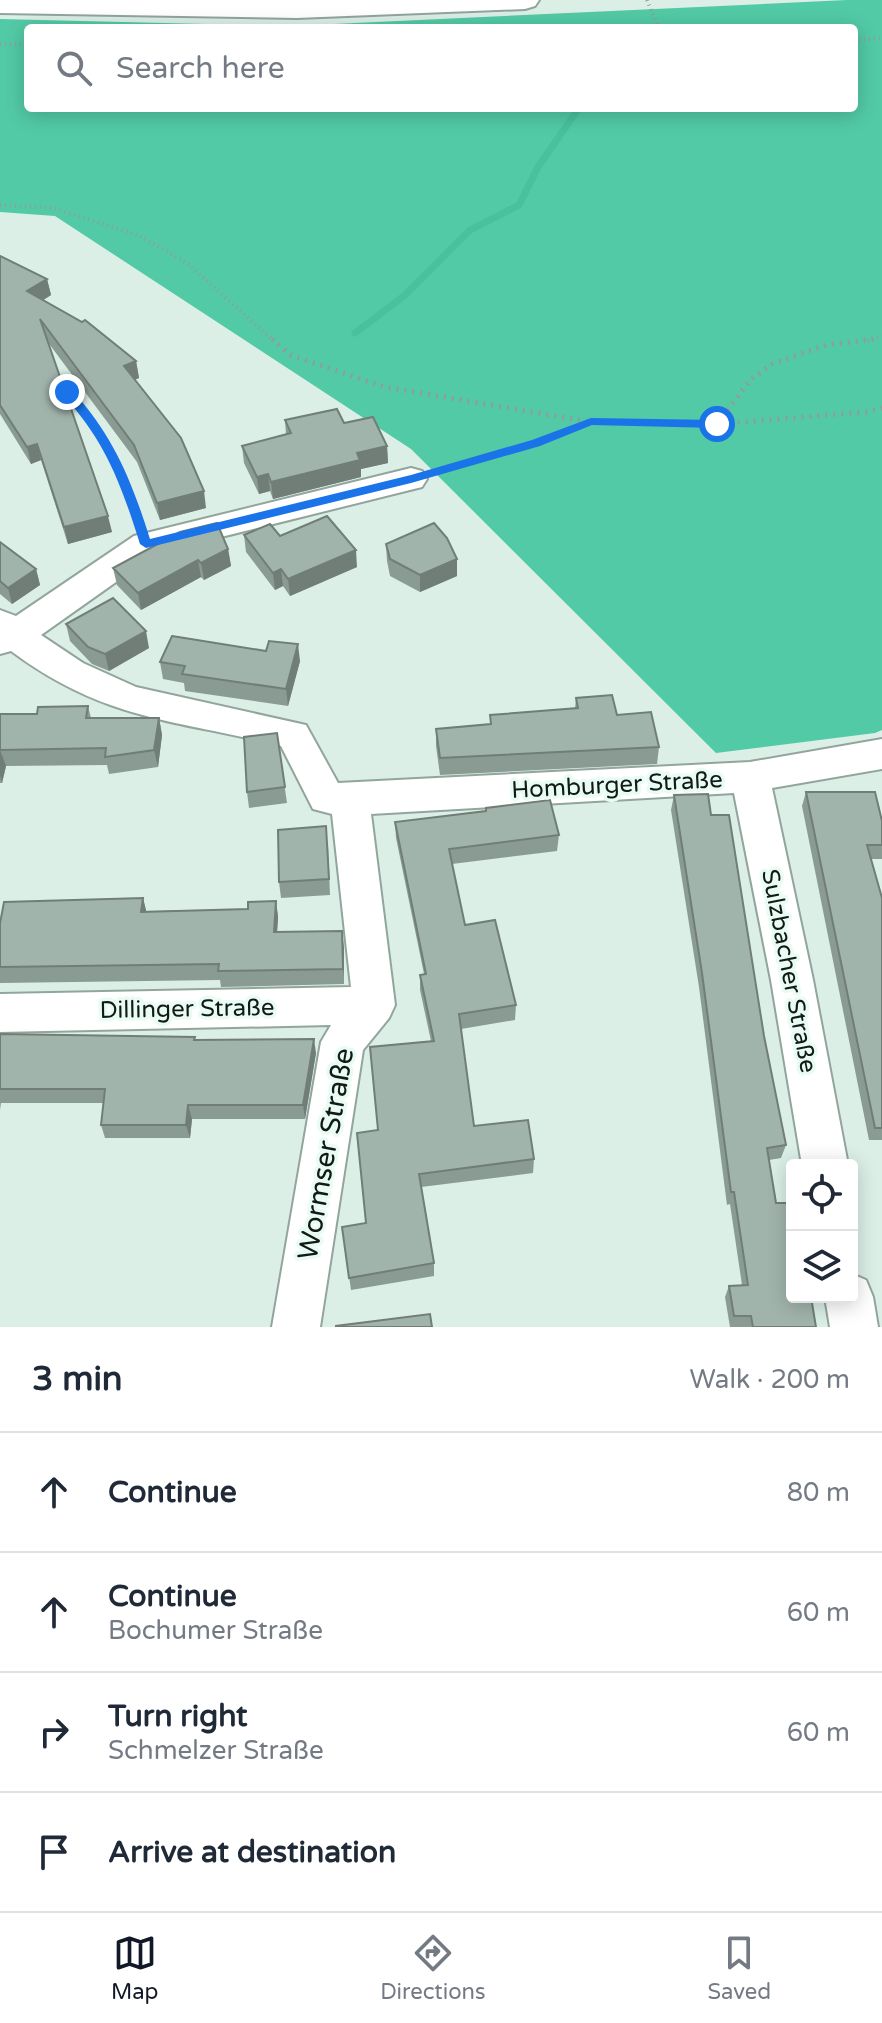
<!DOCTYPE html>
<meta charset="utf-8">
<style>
:root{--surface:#fff;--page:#f6f6f7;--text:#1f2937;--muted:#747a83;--line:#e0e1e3;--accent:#111827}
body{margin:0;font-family:"Varela Round",sans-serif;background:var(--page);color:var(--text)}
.controls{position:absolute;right:24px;bottom:24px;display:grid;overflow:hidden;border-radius:8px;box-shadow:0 4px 20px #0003}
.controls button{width:72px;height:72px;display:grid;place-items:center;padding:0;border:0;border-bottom:2px solid var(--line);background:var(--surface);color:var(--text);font:40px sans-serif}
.stop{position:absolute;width:24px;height:24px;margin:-18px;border:6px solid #1a73e8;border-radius:50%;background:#fff}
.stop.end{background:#1a73e8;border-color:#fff;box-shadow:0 2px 8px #0008}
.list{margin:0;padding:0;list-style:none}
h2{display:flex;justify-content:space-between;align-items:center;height:104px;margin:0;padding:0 32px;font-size:34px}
h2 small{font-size:26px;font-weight:400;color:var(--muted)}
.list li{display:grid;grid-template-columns:52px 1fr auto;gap:24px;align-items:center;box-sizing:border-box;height:120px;padding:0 32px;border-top:2px solid var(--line)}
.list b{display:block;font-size:30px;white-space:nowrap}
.list p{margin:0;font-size:26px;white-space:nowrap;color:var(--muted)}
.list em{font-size:26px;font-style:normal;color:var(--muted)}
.icon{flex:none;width:44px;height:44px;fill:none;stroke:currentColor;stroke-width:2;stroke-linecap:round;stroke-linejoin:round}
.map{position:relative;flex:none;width:882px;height:1327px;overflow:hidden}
.search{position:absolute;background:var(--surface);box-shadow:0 4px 20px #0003;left:24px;right:24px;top:24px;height:88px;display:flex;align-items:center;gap:20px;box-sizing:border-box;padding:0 28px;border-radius:8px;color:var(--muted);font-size:30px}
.sheet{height:584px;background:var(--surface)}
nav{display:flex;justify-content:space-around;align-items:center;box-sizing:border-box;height:112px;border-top:2px solid var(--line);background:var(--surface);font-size:22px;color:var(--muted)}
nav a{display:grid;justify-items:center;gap:4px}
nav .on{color:var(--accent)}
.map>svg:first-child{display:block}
.forest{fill:#52caa5;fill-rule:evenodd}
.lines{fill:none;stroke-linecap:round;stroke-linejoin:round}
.stream{stroke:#48c19c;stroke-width:7}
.minor-casing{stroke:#92a59d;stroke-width:4}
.primary-casing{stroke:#92a59d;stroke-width:4}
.path-far1{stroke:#8f9e98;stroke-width:4;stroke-dasharray:1 4;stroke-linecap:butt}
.path{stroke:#8f9e98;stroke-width:5;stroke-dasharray:2 6;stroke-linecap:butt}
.minor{fill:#fff;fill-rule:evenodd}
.primary{fill:#fff;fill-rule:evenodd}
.wall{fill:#8a9b94}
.shaded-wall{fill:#717e78}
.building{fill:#a1b4ac;stroke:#717e78;stroke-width:2}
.route{fill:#1a73e8}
.labels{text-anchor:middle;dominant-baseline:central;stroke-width:7;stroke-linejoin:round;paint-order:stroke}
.street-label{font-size:24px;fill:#121917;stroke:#e8fcf4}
.near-street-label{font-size:28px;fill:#121917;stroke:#e8fcf4}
</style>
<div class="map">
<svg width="882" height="1327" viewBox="0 0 882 1327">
<rect width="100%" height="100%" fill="#dbefe7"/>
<path class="forest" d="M847,0H882V730L875,733L716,753L411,449L55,216L0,212V19L291,26ZM28,28H854V108H28Z"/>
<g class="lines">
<polyline class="stream" points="355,333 404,296 470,230 519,205 538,167 579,108"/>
<g class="minor-casing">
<g id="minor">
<path d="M411,468L422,471L427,479L422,487L157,553L41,635L83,663L136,687L306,725L338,783L750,762L882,739V769L772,788L813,980L848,1165H802L771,980L734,793L371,814L395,1005L389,1018L363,1050L320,1327H272L321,1042L331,1025L0,1032V994L351,987L332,814L313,809L281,746C174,719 105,721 11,651L0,654V610L16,616L134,536Z"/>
<polygon points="852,1274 866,1280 873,1297 878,1327 830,1327 825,1297 852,1297"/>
</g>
</g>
<g class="primary-casing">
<polygon id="primary" points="0,0 539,0 535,6 525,9 297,18 0,13"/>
</g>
<g class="path-far1">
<polyline points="647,0 658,28"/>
<polyline points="854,40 882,38"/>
<polyline points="0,44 28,45"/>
<polyline points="0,205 53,208 140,236 187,263 274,341"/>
<polyline points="868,341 882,335"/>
</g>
<g class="path">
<polyline points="272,339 290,355 385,387 591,422 717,424 866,412 882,408"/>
<path d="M62,388C103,425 122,472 139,523"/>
<polyline points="718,423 750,380 772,364 826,345 873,339"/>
<polyline points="440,471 536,443 590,422"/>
</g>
<use href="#minor" class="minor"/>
<use href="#primary" class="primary"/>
</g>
<g class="wall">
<polygon points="0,256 47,279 51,295 43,300 136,361 139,378 134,380 206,508 160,520 137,462 47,341 112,532 68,544 41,460 31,464 0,414"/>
<polygon points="285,420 344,423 387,446 388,463 361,469 361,477 273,499 270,491 259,494 244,463 242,446 286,435"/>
<polygon points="244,535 280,536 357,567 290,596 283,586 275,590 246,552"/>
<polygon points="0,542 36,569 40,585 12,604 0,594"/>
<polygon points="386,544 457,576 420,592 390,576 387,561"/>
<polygon points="228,549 231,566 204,580 201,577 141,610 117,585 113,568"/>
<polygon points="66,624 149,648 109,671 92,664 70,641"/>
<polygon points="266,651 300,661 288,706 185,691 184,683 163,679 160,662"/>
<polygon points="576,698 617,715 659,747 657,764 440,775 436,746 436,729 490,724 490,715 575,709"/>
<polygon points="88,706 91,718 159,718 162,735 158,767 109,774 107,765 6,766 2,783 0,783 0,714 37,714"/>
<polygon points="277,733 287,803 249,808 247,792"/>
<polygon points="806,792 882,821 882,859 871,859 882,898 882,1140 869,1140 802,806"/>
<polygon points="674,795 711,815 764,1036 786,1145 781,1158 769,1160 776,1203 816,1327 730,1327 725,1297 729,1286 742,1285 730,1204 727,1205 699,987 671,810"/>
<polygon points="486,808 559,835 557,851 452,864 465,925 516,1005 515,1020 461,1029 474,1126 534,1159 533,1173 421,1187 434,1263 434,1276 351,1290 342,1227 366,1223 378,1130 431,1041 420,990 420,975 424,974 396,838 395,822 486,811"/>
<polygon points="328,843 330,895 281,898 279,882"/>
<polygon points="143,898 146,911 248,909 276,901 278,917 277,932 342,931 344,984 221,987 220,980 0,983 0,923"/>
<polygon points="0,1034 196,1040 316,1053 305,1119 192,1119 190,1138 105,1138 101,1125 103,1103 1,1103 0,1110"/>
</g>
<g class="shaded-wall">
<polygon points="47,279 51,295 31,308 27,291"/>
<polygon points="136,361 139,378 127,383 124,366"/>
<polygon points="37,444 41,460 31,464 27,447"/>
<polygon points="387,446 388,463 361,469 361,477 273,499 271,482 357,453"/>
<polygon points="268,474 270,491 259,494 257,477"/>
<polygon points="204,491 206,508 160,520 157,503"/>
<polygon points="108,516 112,532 68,544 64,527"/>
<polygon points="228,549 231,566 204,580 201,563"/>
<polygon points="356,550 357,567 290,596 288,579"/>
<polygon points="457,559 457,576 420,592 420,575"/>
<polygon points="198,560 201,577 141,610 138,593"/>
<polygon points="36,569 40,585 12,604 8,588"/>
<polygon points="281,569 283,586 275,590 273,573"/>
<polygon points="146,631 149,648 109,671 105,654"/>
<polygon points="298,644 300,661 288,706 286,689"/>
<polygon points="159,718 162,735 158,767 154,750"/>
<polygon points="0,750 6,766 2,783 0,776"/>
<polygon points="143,898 147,914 141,912"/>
<polygon points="276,901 278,917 276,948 274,932"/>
<polygon points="342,931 344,947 344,984 343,969"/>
<polygon points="314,1039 316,1053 305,1119 303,1105"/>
<polygon points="188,1105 192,1119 190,1138 186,1125"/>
</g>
<g class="building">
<polygon points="0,256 47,279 27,291 82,322 85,320 136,361 124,366 181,438 204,491 157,503 134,445 40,319 108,516 64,527 37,444 27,447 0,405"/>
<polygon points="337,409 344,423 373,417 387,446 357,453 360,460 271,482 268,474 257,477 242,446 291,433 285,420"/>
<polygon points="327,516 356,550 288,579 281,569 273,573 244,535 270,524 280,536"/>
<polygon points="217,523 228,549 201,563 198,560 138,593 113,568 180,532"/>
<polygon points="434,523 447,538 457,559 420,575 390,559 386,544"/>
<polygon points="0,542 36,569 8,588 0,581"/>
<polygon points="113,598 146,631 105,654 88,647 66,624"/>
<polygon points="172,636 266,651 269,641 298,644 286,689 182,674 185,666 160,662"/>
<polygon points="612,695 617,715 651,712 659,747 440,758 436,729 491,724 490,715 578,708 576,698"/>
<polygon points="88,706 86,718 159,718 154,750 105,757 106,748 0,750 0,751 0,714 37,714 38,707"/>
<polygon points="277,733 285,787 247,792 244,737"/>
<polygon points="806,792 875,792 882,821 882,845 867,845 882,898 882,1128 875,1128"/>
<polygon points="708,794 711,815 729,815 764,1036 786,1145 767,1148 776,1203 792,1203 792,1297 811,1297 816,1327 753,1327 751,1316 734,1316 729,1286 748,1285 734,1192 731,1192 702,973 674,795"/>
<polygon points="550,800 559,835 449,849 465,925 495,920 516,1005 459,1014 474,1126 528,1120 534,1159 419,1174 434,1263 349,1278 342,1227 366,1223 357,1133 378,1130 370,1047 434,1041 420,975 426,974 395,822 486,811 486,808"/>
<polygon points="326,826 329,879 279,882 278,830"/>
<polygon points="143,898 141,912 248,909 248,902 276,901 274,932 342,931 343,969 218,971 219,964 0,967 0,923 4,902"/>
<polygon points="0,1034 195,1037 194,1040 314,1039 303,1105 188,1105 186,1125 101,1125 105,1089 0,1089"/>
<polygon points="430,1314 432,1327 336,1327 336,1326"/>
</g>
<path class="route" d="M63,389H71C114,437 131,479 150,539L411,475L532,440L591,418L717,420L723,424L717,428L592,425L540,446L411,483L146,548L140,544C121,484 106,442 63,395Z"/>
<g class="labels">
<g class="street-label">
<text transform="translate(617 785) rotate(-3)">Homburger Straße</text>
<text transform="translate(789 971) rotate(79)">Sulzbacher Straße</text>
<text transform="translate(187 1009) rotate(-1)">Dillinger Straße</text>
</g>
<g class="near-street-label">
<text transform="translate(326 1154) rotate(-80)">Wormser Straße</text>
</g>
</g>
</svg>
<div class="controls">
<button><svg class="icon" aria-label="locate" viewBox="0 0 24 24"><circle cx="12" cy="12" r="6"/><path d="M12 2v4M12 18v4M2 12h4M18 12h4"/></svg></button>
<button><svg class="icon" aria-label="layers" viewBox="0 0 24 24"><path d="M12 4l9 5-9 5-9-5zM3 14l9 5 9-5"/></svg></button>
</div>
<div class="stop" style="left:717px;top:424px"></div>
<div class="stop end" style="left:67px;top:392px"></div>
<div class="search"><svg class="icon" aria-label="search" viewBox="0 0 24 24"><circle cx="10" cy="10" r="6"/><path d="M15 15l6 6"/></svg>Search here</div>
</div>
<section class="sheet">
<h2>3 min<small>Walk · 200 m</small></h2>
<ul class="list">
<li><svg class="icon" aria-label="ahead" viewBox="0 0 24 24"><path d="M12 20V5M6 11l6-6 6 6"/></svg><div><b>Continue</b></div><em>80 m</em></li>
<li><svg class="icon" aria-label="ahead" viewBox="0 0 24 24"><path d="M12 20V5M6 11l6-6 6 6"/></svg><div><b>Continue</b><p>Bochumer Straße</p></div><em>60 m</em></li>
<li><svg class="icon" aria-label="right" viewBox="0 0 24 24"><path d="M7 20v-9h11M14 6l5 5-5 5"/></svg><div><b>Turn right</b><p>Schmelzer Straße</p></div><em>60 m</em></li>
<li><svg class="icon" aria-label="arrive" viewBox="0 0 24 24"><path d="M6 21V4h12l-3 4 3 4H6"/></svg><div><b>Arrive at destination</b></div></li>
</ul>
</section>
<nav>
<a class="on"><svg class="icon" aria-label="map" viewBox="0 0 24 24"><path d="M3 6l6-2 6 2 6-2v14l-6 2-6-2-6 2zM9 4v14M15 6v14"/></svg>Map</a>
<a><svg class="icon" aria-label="directions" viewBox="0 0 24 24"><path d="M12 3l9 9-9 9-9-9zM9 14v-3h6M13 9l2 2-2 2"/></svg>Directions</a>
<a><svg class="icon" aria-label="saved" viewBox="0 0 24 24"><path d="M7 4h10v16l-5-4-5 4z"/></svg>Saved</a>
</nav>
